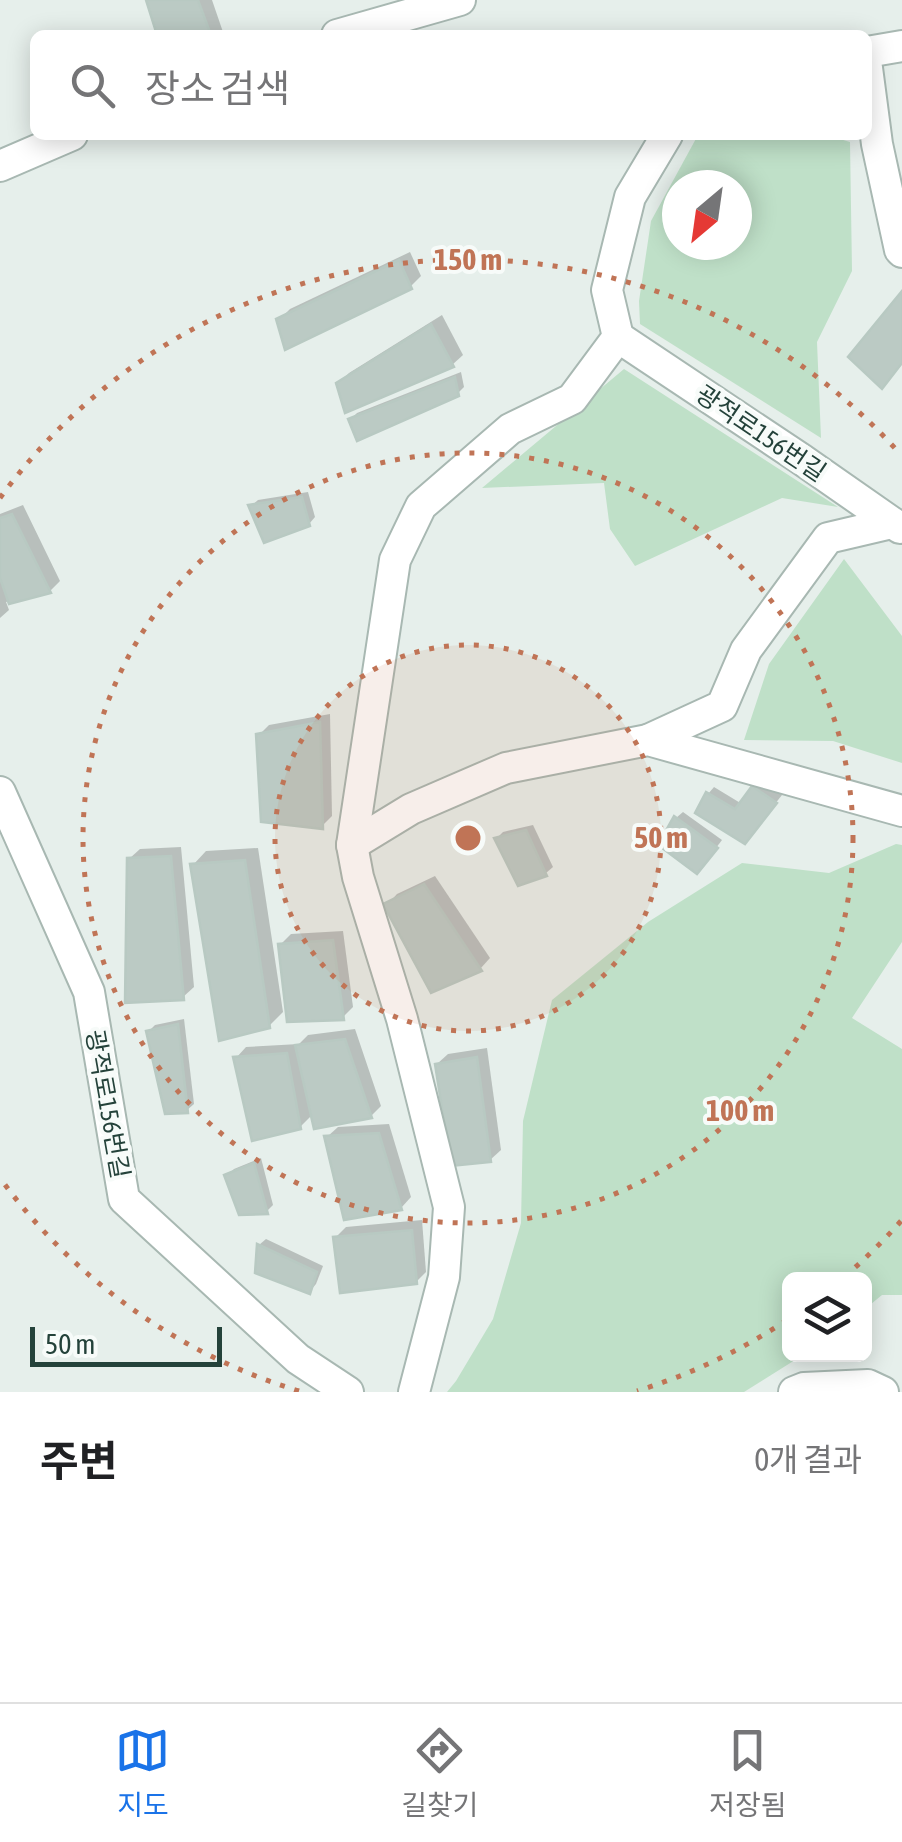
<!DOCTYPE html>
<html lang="ko">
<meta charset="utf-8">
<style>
:root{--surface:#fff;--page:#f6f6f6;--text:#202124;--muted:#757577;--line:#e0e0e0;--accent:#1a73e8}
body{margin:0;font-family:"Asap Condensed","Noto Sans KR",sans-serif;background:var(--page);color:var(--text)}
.controls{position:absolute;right:30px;bottom:30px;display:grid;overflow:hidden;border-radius:15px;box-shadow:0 5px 25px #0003}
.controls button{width:90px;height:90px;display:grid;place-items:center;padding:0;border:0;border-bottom:2px solid var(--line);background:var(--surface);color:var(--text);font:50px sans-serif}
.compass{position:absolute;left:662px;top:170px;width:90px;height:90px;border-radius:50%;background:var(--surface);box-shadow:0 5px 25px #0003;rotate:209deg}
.scale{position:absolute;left:30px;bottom:25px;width:192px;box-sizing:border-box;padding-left:10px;border:5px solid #24423a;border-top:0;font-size:28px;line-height:35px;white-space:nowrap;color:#24423a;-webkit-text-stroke:8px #f7fbf9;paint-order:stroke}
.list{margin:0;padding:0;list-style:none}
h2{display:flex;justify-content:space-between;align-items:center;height:130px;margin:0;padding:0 40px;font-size:42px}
h2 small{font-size:32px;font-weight:400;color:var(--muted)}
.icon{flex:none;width:55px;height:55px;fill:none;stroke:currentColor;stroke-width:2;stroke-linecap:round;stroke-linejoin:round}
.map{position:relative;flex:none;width:902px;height:1392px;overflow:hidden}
.search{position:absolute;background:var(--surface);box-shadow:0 5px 25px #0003;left:30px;right:30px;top:30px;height:110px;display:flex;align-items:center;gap:25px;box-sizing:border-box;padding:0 35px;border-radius:15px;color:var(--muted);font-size:38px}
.sheet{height:310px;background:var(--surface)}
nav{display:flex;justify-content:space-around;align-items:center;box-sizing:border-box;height:140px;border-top:2px solid var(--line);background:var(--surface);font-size:28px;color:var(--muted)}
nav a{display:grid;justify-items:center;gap:5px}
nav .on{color:var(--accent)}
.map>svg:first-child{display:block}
.green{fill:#bfe0c8;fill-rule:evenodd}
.shadow{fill:#0003}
.building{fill:#bbcac4;stroke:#b8c9c2;stroke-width:2.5}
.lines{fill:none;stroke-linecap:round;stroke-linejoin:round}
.minor-casing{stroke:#a8b8b2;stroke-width:34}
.minor{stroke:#fff;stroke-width:30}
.ring{fill:none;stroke:#c07456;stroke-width:5;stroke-dasharray:5 10}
.labels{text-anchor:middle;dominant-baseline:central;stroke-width:8;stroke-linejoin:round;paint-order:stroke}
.street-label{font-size:25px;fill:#24423a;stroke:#f7fbf9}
.centre{fill:#c07456;stroke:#f7fbf9;stroke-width:5}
.ring-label{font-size:30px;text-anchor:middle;font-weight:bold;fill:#c07456;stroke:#f7fbf9;stroke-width:8;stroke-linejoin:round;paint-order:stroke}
</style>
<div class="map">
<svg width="902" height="1392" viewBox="0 0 902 1392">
<rect width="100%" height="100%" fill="#e6efeb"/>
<g class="green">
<path d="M698,135H826L850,142L852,271L817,342L821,438L640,324L639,301L651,221ZM737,185V245H677V185Z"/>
<polygon points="624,369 838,507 782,498 635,566 610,529 604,483 482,488"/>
<polygon points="844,559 902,636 902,763 833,741 744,740 769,664"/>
<polygon points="896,844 902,845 902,942 852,1018 902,1049 902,1295 882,1295 865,1309 864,1280 790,1280 790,1354 803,1355 744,1392 447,1392 456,1381 493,1319 521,1223 523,1121 552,1000 648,922 742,863 829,873"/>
</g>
<g class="shadow">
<polygon points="149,0 212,0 224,35 160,35"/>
<polygon points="410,252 421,276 411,286 279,320 290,309"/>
<polygon points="442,315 463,355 452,365 339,383 349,373"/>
<polygon points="461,372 464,387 457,394 351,419 357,413"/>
<polygon points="308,492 315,517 309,524 251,506 258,500"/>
<polygon points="23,505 60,581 50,591 6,602 9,610 0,618 0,514"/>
<polygon points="330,714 332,816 322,826 259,735 269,725"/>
<polygon points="760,781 782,795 751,834 708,794 714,787 742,804"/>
<polygon points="683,812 722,840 703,865 676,818"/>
<polygon points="533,825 553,867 546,873 519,883 497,838 503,832"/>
<polygon points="181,847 194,987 183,997 129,859 140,849"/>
<polygon points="258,848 283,1012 269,1026 193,865 206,851"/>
<polygon points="435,876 490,958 480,969 387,905 397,894"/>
<polygon points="343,931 353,1007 343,1017 281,944 291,934"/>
<polygon points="184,1019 194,1104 187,1110 149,1031 155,1025"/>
<polygon points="355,1029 381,1106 371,1116 313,1114 300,1127 236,1058 246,1047 299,1044 308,1035"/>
<polygon points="487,1048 501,1150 490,1160 437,1064 448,1054"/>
<polygon points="389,1124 411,1197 401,1208 327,1137 338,1127"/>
<polygon points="261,1158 273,1205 267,1211 227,1176 234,1169"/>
<polygon points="422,1220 426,1272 416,1282 335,1238 346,1227"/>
<polygon points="266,1239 323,1266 316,1284 310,1291 257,1272 259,1245"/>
</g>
<g class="building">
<polygon points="146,0 198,0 211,35 157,35"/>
<polygon points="399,260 412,289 285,350 276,319"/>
<polygon points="902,291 902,363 882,389 848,357"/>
<polygon points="431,324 454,367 345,413 336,383"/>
<polygon points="455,377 459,396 357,441 348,419"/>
<polygon points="302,497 310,526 264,543 248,505"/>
<polygon points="12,514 51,593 9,604 0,578 0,518"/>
<polygon points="320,722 323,829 261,822 256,734"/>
<polygon points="752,786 777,803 745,844 695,813 706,792 735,809"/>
<polygon points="674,816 718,848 697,874 658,845"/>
<polygon points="526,830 547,876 518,886 494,838"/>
<polygon points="171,856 184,1000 125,1003 127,858"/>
<polygon points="245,860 270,1028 219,1041 190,864"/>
<polygon points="424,884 482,971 431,993 383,904"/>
<polygon points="333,940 344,1020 287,1022 278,944"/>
<polygon points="178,1024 188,1113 165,1114 146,1031"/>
<polygon points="345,1039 372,1118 314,1129 295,1045"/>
<polygon points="287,1053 301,1129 252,1141 233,1057"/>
<polygon points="477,1057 491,1162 451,1166 435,1064"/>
<polygon points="379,1133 402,1210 344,1220 324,1136"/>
<polygon points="254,1163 268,1214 239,1215 224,1175"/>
<polygon points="412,1230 417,1284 340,1293 333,1237"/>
<polygon points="257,1244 317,1272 310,1294 255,1273"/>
</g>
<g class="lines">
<g class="minor-casing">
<g id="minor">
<polyline points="337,35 460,0"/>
<polyline points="867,52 902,46"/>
<polyline points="867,68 877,144 900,250 902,252"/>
<polyline points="0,166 72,135"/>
<polyline points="618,337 801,459 900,528"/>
<polyline points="648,740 722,706 746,650 828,538 892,523"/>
<polyline points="0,792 89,992 124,1199 298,1359 348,1392"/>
<polyline points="352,845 411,809 506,768 648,740 902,811"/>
<polyline points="414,1392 444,1277 449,1207 402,1019 358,877 352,845 395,560 421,506 510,429 572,399 618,337 607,290 630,197 667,135"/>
<polyline points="794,1392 804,1388 868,1385 883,1392"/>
</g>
</g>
<use href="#minor" class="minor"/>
</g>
<circle cx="468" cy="838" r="193" fill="#c07456" fill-opacity=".12"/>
<g class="ring">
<circle cx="468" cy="838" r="193"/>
<circle cx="468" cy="838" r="385"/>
<path d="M901 1221A578 578 0 0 1 843 1278M787 1320A578 578 0 0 1 637 1391M299 1391A578 578 0 0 1 0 1178M0 498A578 578 0 0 1 901 455"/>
</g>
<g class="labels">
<g class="street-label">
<text transform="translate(761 433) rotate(34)">광적로156번길</text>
<text transform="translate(108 1104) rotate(80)">광적로156번길</text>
</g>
</g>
<circle cx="468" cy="838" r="15" class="centre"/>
<g class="ring-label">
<text x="468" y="270">150 m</text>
<text x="661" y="848">50 m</text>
<text x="740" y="1121">100 m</text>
</g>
</svg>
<div class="controls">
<button><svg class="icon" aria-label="layers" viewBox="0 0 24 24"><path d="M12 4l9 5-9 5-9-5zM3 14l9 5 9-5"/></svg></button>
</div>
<svg class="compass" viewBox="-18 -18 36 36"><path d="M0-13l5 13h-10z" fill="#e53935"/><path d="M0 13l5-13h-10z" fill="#757577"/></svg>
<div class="scale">50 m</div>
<div class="search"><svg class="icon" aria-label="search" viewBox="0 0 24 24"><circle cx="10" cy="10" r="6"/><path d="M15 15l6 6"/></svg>장소 검색</div>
</div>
<section class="sheet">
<h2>주변<small>0개 결과</small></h2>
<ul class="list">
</ul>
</section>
<nav>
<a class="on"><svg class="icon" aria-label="map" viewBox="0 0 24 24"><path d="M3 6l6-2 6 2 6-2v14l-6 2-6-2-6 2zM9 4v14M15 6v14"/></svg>지도</a>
<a><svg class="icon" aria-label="directions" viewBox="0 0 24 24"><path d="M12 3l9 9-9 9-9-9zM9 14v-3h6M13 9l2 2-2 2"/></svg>길찾기</a>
<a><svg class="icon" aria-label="saved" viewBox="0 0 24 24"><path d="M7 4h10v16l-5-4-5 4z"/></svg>저장됨</a>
</nav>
